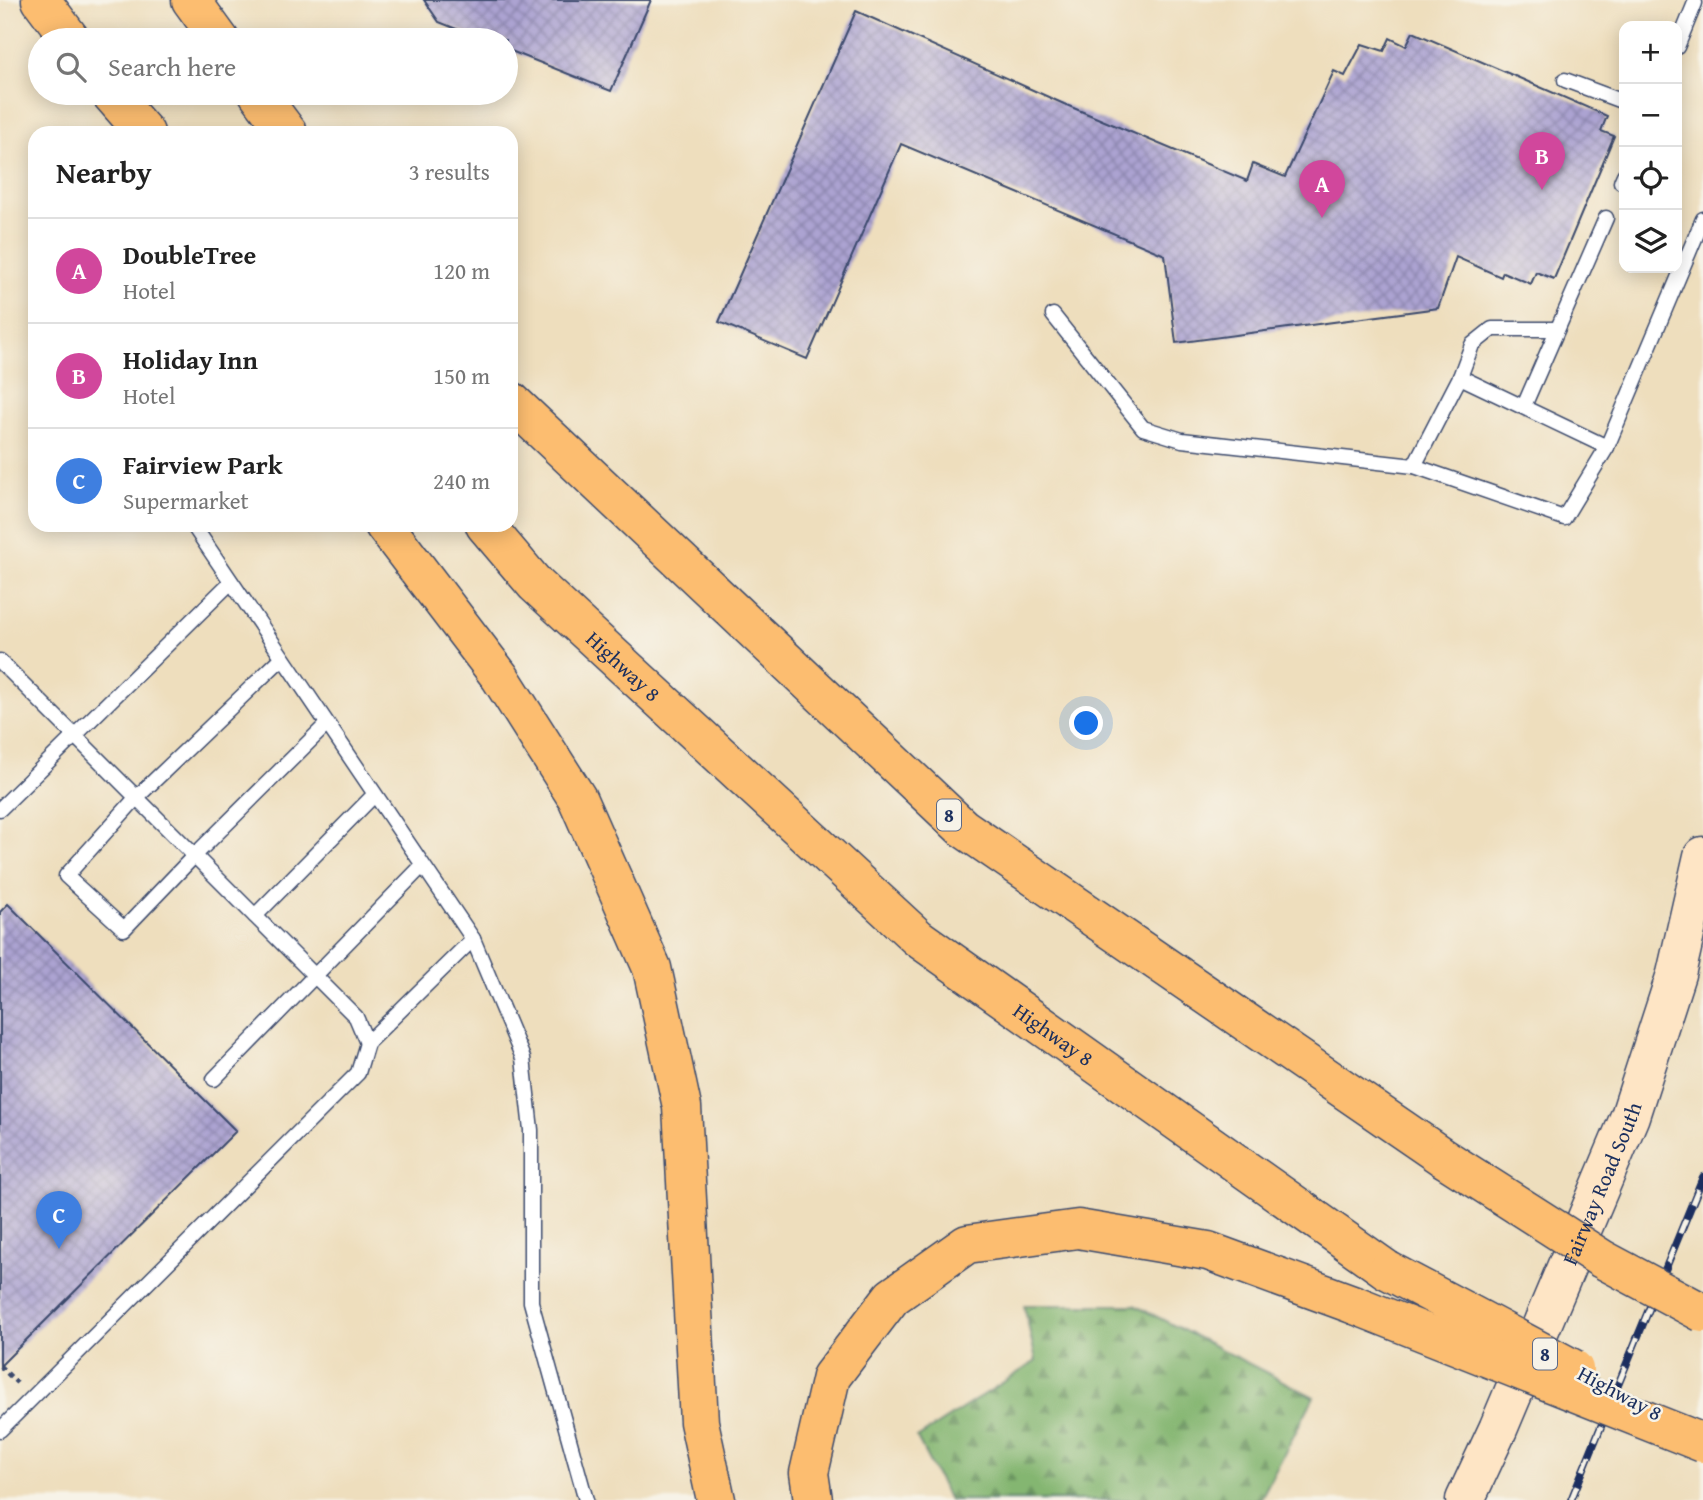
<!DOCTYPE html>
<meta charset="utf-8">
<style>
:root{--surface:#fff;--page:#f2f2f2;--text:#222;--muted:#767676;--line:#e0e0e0;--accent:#111827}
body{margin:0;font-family:"Gentium Book Plus",serif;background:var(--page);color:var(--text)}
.controls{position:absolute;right:21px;top:21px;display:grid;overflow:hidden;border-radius:14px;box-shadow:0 4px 18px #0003}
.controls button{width:63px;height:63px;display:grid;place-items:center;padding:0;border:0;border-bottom:2px solid var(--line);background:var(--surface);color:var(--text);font:35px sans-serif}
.you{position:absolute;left:1087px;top:724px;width:24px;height:24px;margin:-18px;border:5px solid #fff;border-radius:50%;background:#1a73e8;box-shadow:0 0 0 10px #1a73e833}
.badge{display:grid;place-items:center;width:46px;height:46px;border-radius:50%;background:var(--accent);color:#fff;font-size:23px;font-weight:700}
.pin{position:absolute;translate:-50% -58px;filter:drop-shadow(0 2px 4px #0008)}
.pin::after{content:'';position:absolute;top:37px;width:24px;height:21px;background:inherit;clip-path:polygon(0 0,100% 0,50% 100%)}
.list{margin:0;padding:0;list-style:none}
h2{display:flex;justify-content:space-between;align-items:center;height:91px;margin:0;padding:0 28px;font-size:30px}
h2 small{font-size:23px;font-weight:400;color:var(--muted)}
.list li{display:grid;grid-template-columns:46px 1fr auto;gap:21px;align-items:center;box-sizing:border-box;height:105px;padding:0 28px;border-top:2px solid var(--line)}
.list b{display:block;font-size:26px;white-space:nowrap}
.list p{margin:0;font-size:23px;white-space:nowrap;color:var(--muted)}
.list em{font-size:23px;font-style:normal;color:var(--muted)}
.icon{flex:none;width:38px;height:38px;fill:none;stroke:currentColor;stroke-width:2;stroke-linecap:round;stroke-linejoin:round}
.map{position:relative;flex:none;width:1703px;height:1500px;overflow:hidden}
.search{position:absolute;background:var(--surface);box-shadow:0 4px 18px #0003;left:28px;top:28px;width:490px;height:77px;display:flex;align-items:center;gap:18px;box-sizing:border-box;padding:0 24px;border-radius:38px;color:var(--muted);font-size:26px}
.panel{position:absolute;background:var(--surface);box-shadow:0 4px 18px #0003;left:28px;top:126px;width:490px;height:406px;border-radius:21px}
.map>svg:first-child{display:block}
.forest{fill:url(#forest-firs);stroke:#507268;stroke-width:2}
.building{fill:url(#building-cross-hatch)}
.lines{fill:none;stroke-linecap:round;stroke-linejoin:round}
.lane-casing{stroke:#3b496c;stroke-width:17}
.secondary-casing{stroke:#3b496c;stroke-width:41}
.highway-casing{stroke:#3b496c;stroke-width:41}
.path{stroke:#3b496c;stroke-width:4.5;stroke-dasharray:5 5;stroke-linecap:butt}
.lane{stroke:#fff;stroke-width:14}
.secondary{stroke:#fee5c5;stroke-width:38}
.highway{stroke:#fcbd6f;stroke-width:38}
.rail-casing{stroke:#1b2f5e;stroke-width:8}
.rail{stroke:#f7f3e8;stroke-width:5;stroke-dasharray:16;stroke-linecap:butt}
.highway-bridge-casing{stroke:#3b496c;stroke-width:41;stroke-linecap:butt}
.highway-bridge{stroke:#fcbd6f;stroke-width:38}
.labels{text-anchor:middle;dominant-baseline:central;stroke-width:5;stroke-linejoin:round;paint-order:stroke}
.shield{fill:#f7f3e8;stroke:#5d6a87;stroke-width:2}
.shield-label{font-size:19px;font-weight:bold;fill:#1b2f5e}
.street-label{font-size:21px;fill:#1b2f5e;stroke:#f7f3e8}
</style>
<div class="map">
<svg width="1703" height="1500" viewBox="0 0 1703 1500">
<defs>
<pattern id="forest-firs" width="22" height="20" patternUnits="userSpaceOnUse" patternTransform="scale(1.75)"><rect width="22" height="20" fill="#84b671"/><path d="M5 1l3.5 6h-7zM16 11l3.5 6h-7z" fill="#6b9460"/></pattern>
<pattern id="building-cross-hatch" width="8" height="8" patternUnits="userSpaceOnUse" patternTransform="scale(1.75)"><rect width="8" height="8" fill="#aca3d1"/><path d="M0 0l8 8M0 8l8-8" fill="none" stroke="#8b85ad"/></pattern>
</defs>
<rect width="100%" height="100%" fill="#f7f3e8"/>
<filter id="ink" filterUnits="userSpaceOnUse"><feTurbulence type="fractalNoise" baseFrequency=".0143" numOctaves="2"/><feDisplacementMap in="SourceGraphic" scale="14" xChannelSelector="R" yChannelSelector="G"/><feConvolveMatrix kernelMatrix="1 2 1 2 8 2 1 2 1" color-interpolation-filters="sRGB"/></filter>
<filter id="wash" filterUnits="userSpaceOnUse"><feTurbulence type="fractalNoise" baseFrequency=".00686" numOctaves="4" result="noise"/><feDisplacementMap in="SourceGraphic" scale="28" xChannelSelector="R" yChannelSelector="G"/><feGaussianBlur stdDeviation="1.57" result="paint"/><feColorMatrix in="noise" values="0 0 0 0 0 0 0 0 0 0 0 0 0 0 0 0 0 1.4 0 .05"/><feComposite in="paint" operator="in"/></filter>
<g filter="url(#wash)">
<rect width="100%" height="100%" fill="#eedebd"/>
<polygon class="forest" points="1024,1305 1134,1305 1314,1397 1260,1500 949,1500 917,1438 1036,1361"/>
<g id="blocks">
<g class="building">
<polygon points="424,0 651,0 611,91 506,49 506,40 484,40 439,22"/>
<polygon points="856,11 1064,104 1247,181 1253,164 1285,177 1334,71 1345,76 1362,44 1384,51 1390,38 1406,46 1413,32 1607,116 1601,131 1614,136 1554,279 1536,272 1531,284 1503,272 1501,277 1456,257 1438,308 1176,343 1165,255 901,144 807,359 719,322"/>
<polygon points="8,904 236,1131 0,1366 0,912"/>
</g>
</g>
</g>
<g filter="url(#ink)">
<use href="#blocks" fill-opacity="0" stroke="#3b496c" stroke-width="2"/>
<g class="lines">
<g class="lane-casing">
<g id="lane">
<polyline points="1677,47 1695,3"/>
<polyline points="1565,80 1624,102"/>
<polyline points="1621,182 1624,175"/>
<polyline points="1053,315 1143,428 1182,440 1414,466"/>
<polyline points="1556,329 1492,329 1472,345 1460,377 1607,447 1703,219"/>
<polyline points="1460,377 1414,466 1564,518 1607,447"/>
<polyline points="1524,406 1606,218"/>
<polyline points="193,525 473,939 523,1058 531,1130 531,1302 586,1500"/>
<polyline points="282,658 136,798 66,876 124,929 194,856 327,724"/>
<polyline points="0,661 356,1017 367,1043"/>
<polyline points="0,809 231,582"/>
<polyline points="255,916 374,795"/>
<polyline points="214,1079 422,866"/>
<polyline points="0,1430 358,1073 367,1043 473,939"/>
</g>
</g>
<g class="secondary-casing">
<g id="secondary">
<path id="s1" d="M1465,1500L1498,1429L1630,1116L1676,974L1703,856"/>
</g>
</g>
<g class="highway-casing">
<g id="highway">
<polyline points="41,0 71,40"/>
<polyline points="191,0 220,40"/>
<polyline points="110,93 145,133"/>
<polyline points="258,93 288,133"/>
<polyline points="511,401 963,828 1444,1158"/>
<polyline points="384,525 500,677 577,798 652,968 682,1107 699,1422 716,1500"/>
<path id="s2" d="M485,525L535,584L918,938L1387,1270"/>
<polyline points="813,1500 809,1473 831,1377 892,1297 967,1244 1078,1229 1208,1251 1355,1305"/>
</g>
</g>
<polyline class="path" points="0,1366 17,1383"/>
<use href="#lane" class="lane"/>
<use href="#secondary" class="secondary"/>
<use href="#highway" class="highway"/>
<g class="rail-casing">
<polyline id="rail" points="1571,1500 1703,1177"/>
</g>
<use href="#rail" class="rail"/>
<g class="highway-bridge-casing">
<g id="highway-bridge">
<polyline points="1444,1158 1602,1259 1703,1313"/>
<polyline points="1387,1270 1574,1369"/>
<polyline points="1355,1305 1703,1443"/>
</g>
</g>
<use href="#highway-bridge" class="highway-bridge"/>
</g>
</g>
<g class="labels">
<g class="shield">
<rect x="937" y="799.5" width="24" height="31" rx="5"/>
<rect x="1533" y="1338.5" width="24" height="31" rx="5"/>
</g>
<g class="shield-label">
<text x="949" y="815">8</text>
<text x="1545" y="1354">8</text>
</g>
<g class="street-label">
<text stroke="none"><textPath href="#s2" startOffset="198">Highway 8</textPath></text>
<text stroke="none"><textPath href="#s2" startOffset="765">Highway 8</textPath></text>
<text stroke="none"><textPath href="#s1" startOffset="345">Fairway Road South</textPath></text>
<text transform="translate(1620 1393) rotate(28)">Highway 8</text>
</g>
</g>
</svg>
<div class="controls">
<button>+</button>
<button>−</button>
<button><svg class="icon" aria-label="locate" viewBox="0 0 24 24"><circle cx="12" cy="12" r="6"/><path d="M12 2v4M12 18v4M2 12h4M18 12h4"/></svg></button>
<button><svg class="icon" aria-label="layers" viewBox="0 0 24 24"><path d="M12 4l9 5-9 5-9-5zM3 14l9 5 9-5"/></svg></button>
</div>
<div class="you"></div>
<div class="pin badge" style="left:1322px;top:218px;background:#d1479c">A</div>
<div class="pin badge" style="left:1542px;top:190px;background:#d1479c">B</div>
<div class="pin badge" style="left:59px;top:1249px;background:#3f7fe0">C</div>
<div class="search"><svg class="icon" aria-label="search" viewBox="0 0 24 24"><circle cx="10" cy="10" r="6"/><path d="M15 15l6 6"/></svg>Search here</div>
<section class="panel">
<h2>Nearby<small>3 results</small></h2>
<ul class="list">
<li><span class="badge" style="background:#d1479c">A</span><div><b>DoubleTree</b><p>Hotel</p></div><em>120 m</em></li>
<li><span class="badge" style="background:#d1479c">B</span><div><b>Holiday Inn</b><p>Hotel</p></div><em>150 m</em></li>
<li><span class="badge" style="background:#3f7fe0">C</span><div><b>Fairview Park</b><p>Supermarket</p></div><em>240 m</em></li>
</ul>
</section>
</div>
